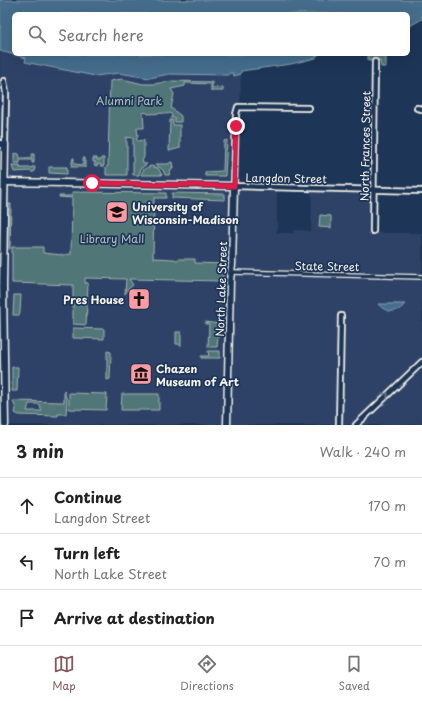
<!DOCTYPE html>
<meta charset="utf-8">
<style>
:root{--surface:#fff;--page:#f6f6f6;--text:#222;--muted:#767676;--line:#e0e0e0;--accent:#85585c}
body{margin:0;font-family:"Playpen Sans",sans-serif;background:var(--page);color:var(--text)}
.stop{position:absolute;width:12px;height:12px;margin:-9px;border:3px solid #e11d48;border-radius:50%;background:#fff}
.stop.end{background:#e11d48;border-color:#fff;box-shadow:0 1px 4px #0008}
.list{margin:0;padding:0;list-style:none}
h2{display:flex;justify-content:space-between;align-items:center;height:52px;margin:0;padding:0 16px;font-size:17px}
h2 small{font-size:13px;font-weight:400;color:var(--muted)}
.list li{display:grid;grid-template-columns:26px 1fr auto;gap:12px;align-items:center;box-sizing:border-box;height:56px;padding:0 16px;border-top:1px solid var(--line)}
.list b{display:block;font-size:15px;white-space:nowrap}
.list p{margin:0;font-size:13px;white-space:nowrap;color:var(--muted)}
.list em{font-size:13px;font-style:normal;color:var(--muted)}
.icon{flex:none;width:22px;height:22px;fill:none;stroke:currentColor;stroke-width:2;stroke-linecap:round;stroke-linejoin:round}
.map{position:relative;flex:none;width:422px;height:425px;overflow:hidden}
.search{position:absolute;background:var(--surface);box-shadow:0 4px 16px #0002;left:12px;right:12px;top:12px;height:44px;display:flex;align-items:center;gap:10px;box-sizing:border-box;padding:0 14px;border-radius:6px;color:var(--muted);font-size:15px}
.sheet{height:220px;background:var(--surface)}
nav{display:flex;justify-content:space-around;align-items:center;box-sizing:border-box;height:56px;border-top:1px solid var(--line);background:var(--surface);font-size:11px;color:var(--muted)}
nav a{display:grid;justify-items:center;gap:2px}
nav .on{color:var(--accent)}
.map>svg:first-child{display:block}
.built{fill:#2d4367}
.green{fill:#517678;stroke:#a2b4b0;fill-rule:evenodd}
.water{fill:#446d8c;stroke:#8aa2b1}
.lines{fill:none;stroke-linecap:round;stroke-linejoin:round}
.pedestrian-casing{stroke:#f4f1e8;stroke-width:6}
.minor-casing{stroke:#f4f1e8;stroke-width:8}
.tertiary-casing{stroke:#f4f1e8;stroke-width:9}
.pedestrian{stroke:#1d3557;stroke-width:3.5}
.minor{stroke:#1d3557;stroke-width:4.5}
.tertiary{stroke:#1d3557;stroke-width:6}
.oneway{stroke:#68778a}
.route{stroke:#e11d48;stroke-width:5}
.labels{text-anchor:middle;dominant-baseline:central;stroke-width:3.5;stroke-linejoin:round;paint-order:stroke}
.park-label{font-size:11px;fill:#b3c0bb;stroke:#1d3557}
.street-label{font-size:11px;fill:#f4f1e8;stroke:#1d3557}
.poi-label{font-size:11px;font-weight:bold;fill:#f4f1e8;stroke:#1d3557;text-anchor:start}
</style>
<div class="map">
<svg width="422" height="425" viewBox="0 0 422 425">
<rect width="100%" height="100%" fill="#1d3557"/>
<filter id="ink" filterUnits="userSpaceOnUse"><feTurbulence type="fractalNoise" baseFrequency=".025" numOctaves="2"/><feDisplacementMap in="SourceGraphic" scale="8" xChannelSelector="R" yChannelSelector="G"/><feConvolveMatrix kernelMatrix="1 2 1 2 8 2 1 2 1" color-interpolation-filters="sRGB"/></filter>
<g filter="url(#ink)">
<polygon class="built" points="0,10 14,14 14,54 241,72 240,106 238,107 234,186 277,188 277,233 294,233 294,230 311,231 312,189 373,190 373,233 422,233 422,425 0,425"/>
<g class="green">
<polygon points="368,54 386,54 386,67 381,67 380,60 368,61"/>
<polygon points="122,79 143,84 154,84 172,81 212,82 212,88 223,87 223,91 211,91 211,84 185,83 185,86 171,89 174,94 171,108 181,116 181,122 175,122 175,118 171,118 172,115 170,113 166,114 165,113 148,114 146,112 143,113 144,128 137,128 138,137 136,139 138,141 144,140 144,157 142,161 144,164 147,164 141,168 139,175 133,175 133,138 126,137 126,142 127,142 127,175 106,175 106,167 108,166 110,81"/>
<polygon points="170,120 173,120 173,125 180,125 180,148 169,151"/>
<polygon points="227,140 225,176 205,176 205,172 223,171 224,141"/>
<polygon points="14,153 19,154 20,158 31,158 32,154 34,154 34,163 32,163 32,160 20,160 20,163 14,163"/>
<polygon points="73,158 74,158 74,164 83,165 83,158 85,158 85,168 84,167 71,167"/>
<polygon points="93,158 97,158 97,160 101,160 101,158 104,158 104,166 101,166 100,164 97,164 97,166 94,165 96,162 93,162"/>
<polygon points="171,162 172,162 173,169 171,169 169,175 165,175 163,170 155,164 168,164"/>
<polygon points="12,166 20,166 20,168 31,168 32,167 35,167 34,172 31,172 31,171 14,172"/>
<polygon points="151,166 158,168 162,175 141,175 144,169"/>
<polygon points="49,167 67,167 67,174 49,173"/>
<polygon points="72,192 166,193 166,198 154,198 153,258 174,259 177,260 179,259 195,259 195,263 224,264 223,281 129,279 133,285 129,288 125,294 126,279 85,278 85,283 88,283 86,325 73,324 73,285 12,283 12,247 43,247 43,253 62,255 71,254 72,198 59,197 59,196 72,196"/>
<polygon points="172,193 225,194 225,200 172,198"/>
<polygon points="9,204 11,204 10,249 9,249"/>
<polygon points="320,215 331,216 331,228 319,227"/>
<polygon points="14,295 21,295 20,312 19,315 13,315"/>
<polygon points="205,322 219,324 220,337 218,337 217,347 208,347 209,324 205,324"/>
<polygon points="73,328 104,329 104,339 73,338"/>
<polygon points="176,332 181,332 181,346 178,344 176,344"/>
<polygon points="107,351 111,352 110,379 107,380"/>
<polygon points="208,351 220,351 220,358 201,358 201,356 209,356"/>
<polygon points="12,367 18,367 17,391 12,391"/>
<path d="M64,391L67,400L66,414H58V416L19,415L15,413L16,409L13,401L64,402ZM29,404H39L42,411H27Z"/>
<polygon points="69,393 107,394 106,410 69,409"/>
<polygon points="122,394 159,394 159,410 121,410"/>
</g>
<g class="water">
<polygon points="0,0 422,0 422,19 408,27 408,14 14,14 14,54 320,54 316,56 316,58 291,64 241,71 241,74 234,76 233,73 229,73 229,75 169,74 149,78 119,73 95,76 25,62 26,58 0,51"/>
<path d="M378,304H405C397,314 386,313 378,304Z"/>
</g>
<g class="lines">
<g class="pedestrian-casing">
<polyline id="pedestrian" points="231,272 422,277"/>
</g>
<g class="minor-casing">
<g id="minor">
<polyline points="4,81 6,93 5,144"/>
<polyline points="309,108 238,107 236,114 234,186 422,191"/>
<polyline points="417,108 422,109"/>
<polyline points="373,231 375,62"/>
<polyline points="339,425 341,316"/>
<polyline points="356,425 422,362"/>
</g>
</g>
<g class="tertiary-casing">
<g id="tertiary">
<polyline points="0,144 5,144 3,287 5,425"/>
<polyline points="5,182 234,186 232,265 230,280 227,425"/>
</g>
</g>
<use href="#pedestrian" class="pedestrian"/>
<use href="#minor" class="minor"/>
<use href="#tertiary" class="tertiary"/>
</g>
<defs><path id="oneway-chevron" d="M-2-3.5L2.5 0L-2 3.5" fill="none" stroke-width="1.6" stroke-linecap="round" stroke-linejoin="round"/></defs>
<use class="oneway" href="#oneway-chevron" transform="translate(386 395) rotate(-44)"/>
</g>
<g class="lines" filter="url(#ink)">
<polyline class="route" points="92,183 234,186 236,126"/>
</g>
<defs>
<g id="university-square" transform="scale(1.15)"><rect x="-9" y="-9" width="18" height="18" rx="4" fill="#ff9aa2" stroke="#1d3557"/><path d="M0-5L7-2L0 1L-7-2ZM-4 1L0 2.5L4 1V4Q0 6-4 4Z" fill="#111"/></g>
<g id="church-square" transform="scale(1.15)"><rect x="-9" y="-9" width="18" height="18" rx="4" fill="#ff9aa2" stroke="#1d3557"/><path d="M-1.2-6h2.4v3.5h3.3v2.4h-3.3V6h-2.4V-.1h-3.3v-2.4h3.3Z" fill="#111"/></g>
<g id="museum-square" transform="scale(1.15)"><rect x="-9" y="-9" width="18" height="18" rx="4" fill="#ff9aa2" stroke="#1d3557"/><path d="M0-6L6-3V-2H-6V-3ZM-5-1h2V3h-2ZM-1-1h2V3h-2ZM3-1h2V3H3ZM-6 4H6V6H-6Z" fill="#111"/></g>
</defs>
<g fill-rule="evenodd">
<use href="#university-square" x="117" y="212"/>
<use href="#church-square" x="139" y="299"/>
<use href="#museum-square" x="141" y="374"/>
</g>
<g class="labels">
<g class="park-label">
<text x="129" y="100">Alumni Park</text>
<text x="112" y="238">Library Mall</text>
</g>
<g class="street-label">
<text transform="translate(365 146) rotate(-89)">North Frances Street</text>
<text transform="translate(286 178) rotate(1)">Langdon Street</text>
<text transform="translate(327 266) rotate(1)">State Street</text>
<text transform="translate(221 289) rotate(-88)">North Lake Street</text>
</g>
<g class="poi-label">
<text x="132" y="206">University of<tspan x="132" dy="13">Wisconsin-Madison</tspan></text>
<text x="124" y="299" text-anchor="end">Pres House</text>
<text x="156" y="368">Chazen<tspan x="156" dy="13">Museum of Art</tspan></text>
</g>
</g>
</svg>
<div class="stop" style="left:92px;top:183px"></div>
<div class="stop end" style="left:236px;top:126px"></div>
<div class="search"><svg class="icon" aria-label="search" viewBox="0 0 24 24"><circle cx="10" cy="10" r="6"/><path d="M15 15l6 6"/></svg>Search here</div>
</div>
<section class="sheet">
<h2>3 min<small>Walk · 240 m</small></h2>
<ul class="list">
<li><svg class="icon" aria-label="ahead" viewBox="0 0 24 24"><path d="M12 20V5M6 11l6-6 6 6"/></svg><div><b>Continue</b><p>Langdon Street</p></div><em>170 m</em></li>
<li><svg class="icon" aria-label="left" viewBox="0 0 24 24"><path d="M17 20v-9H6M10 6l-5 5 5 5"/></svg><div><b>Turn left</b><p>North Lake Street</p></div><em>70 m</em></li>
<li><svg class="icon" aria-label="arrive" viewBox="0 0 24 24"><path d="M6 21V4h12l-3 4 3 4H6"/></svg><div><b>Arrive at destination</b></div></li>
</ul>
</section>
<nav>
<a class="on"><svg class="icon" aria-label="map" viewBox="0 0 24 24"><path d="M3 6l6-2 6 2 6-2v14l-6 2-6-2-6 2zM9 4v14M15 6v14"/></svg>Map</a>
<a><svg class="icon" aria-label="directions" viewBox="0 0 24 24"><path d="M12 3l9 9-9 9-9-9zM9 14v-3h6M13 9l2 2-2 2"/></svg>Directions</a>
<a><svg class="icon" aria-label="saved" viewBox="0 0 24 24"><path d="M7 4h10v16l-5-4-5 4z"/></svg>Saved</a>
</nav>
